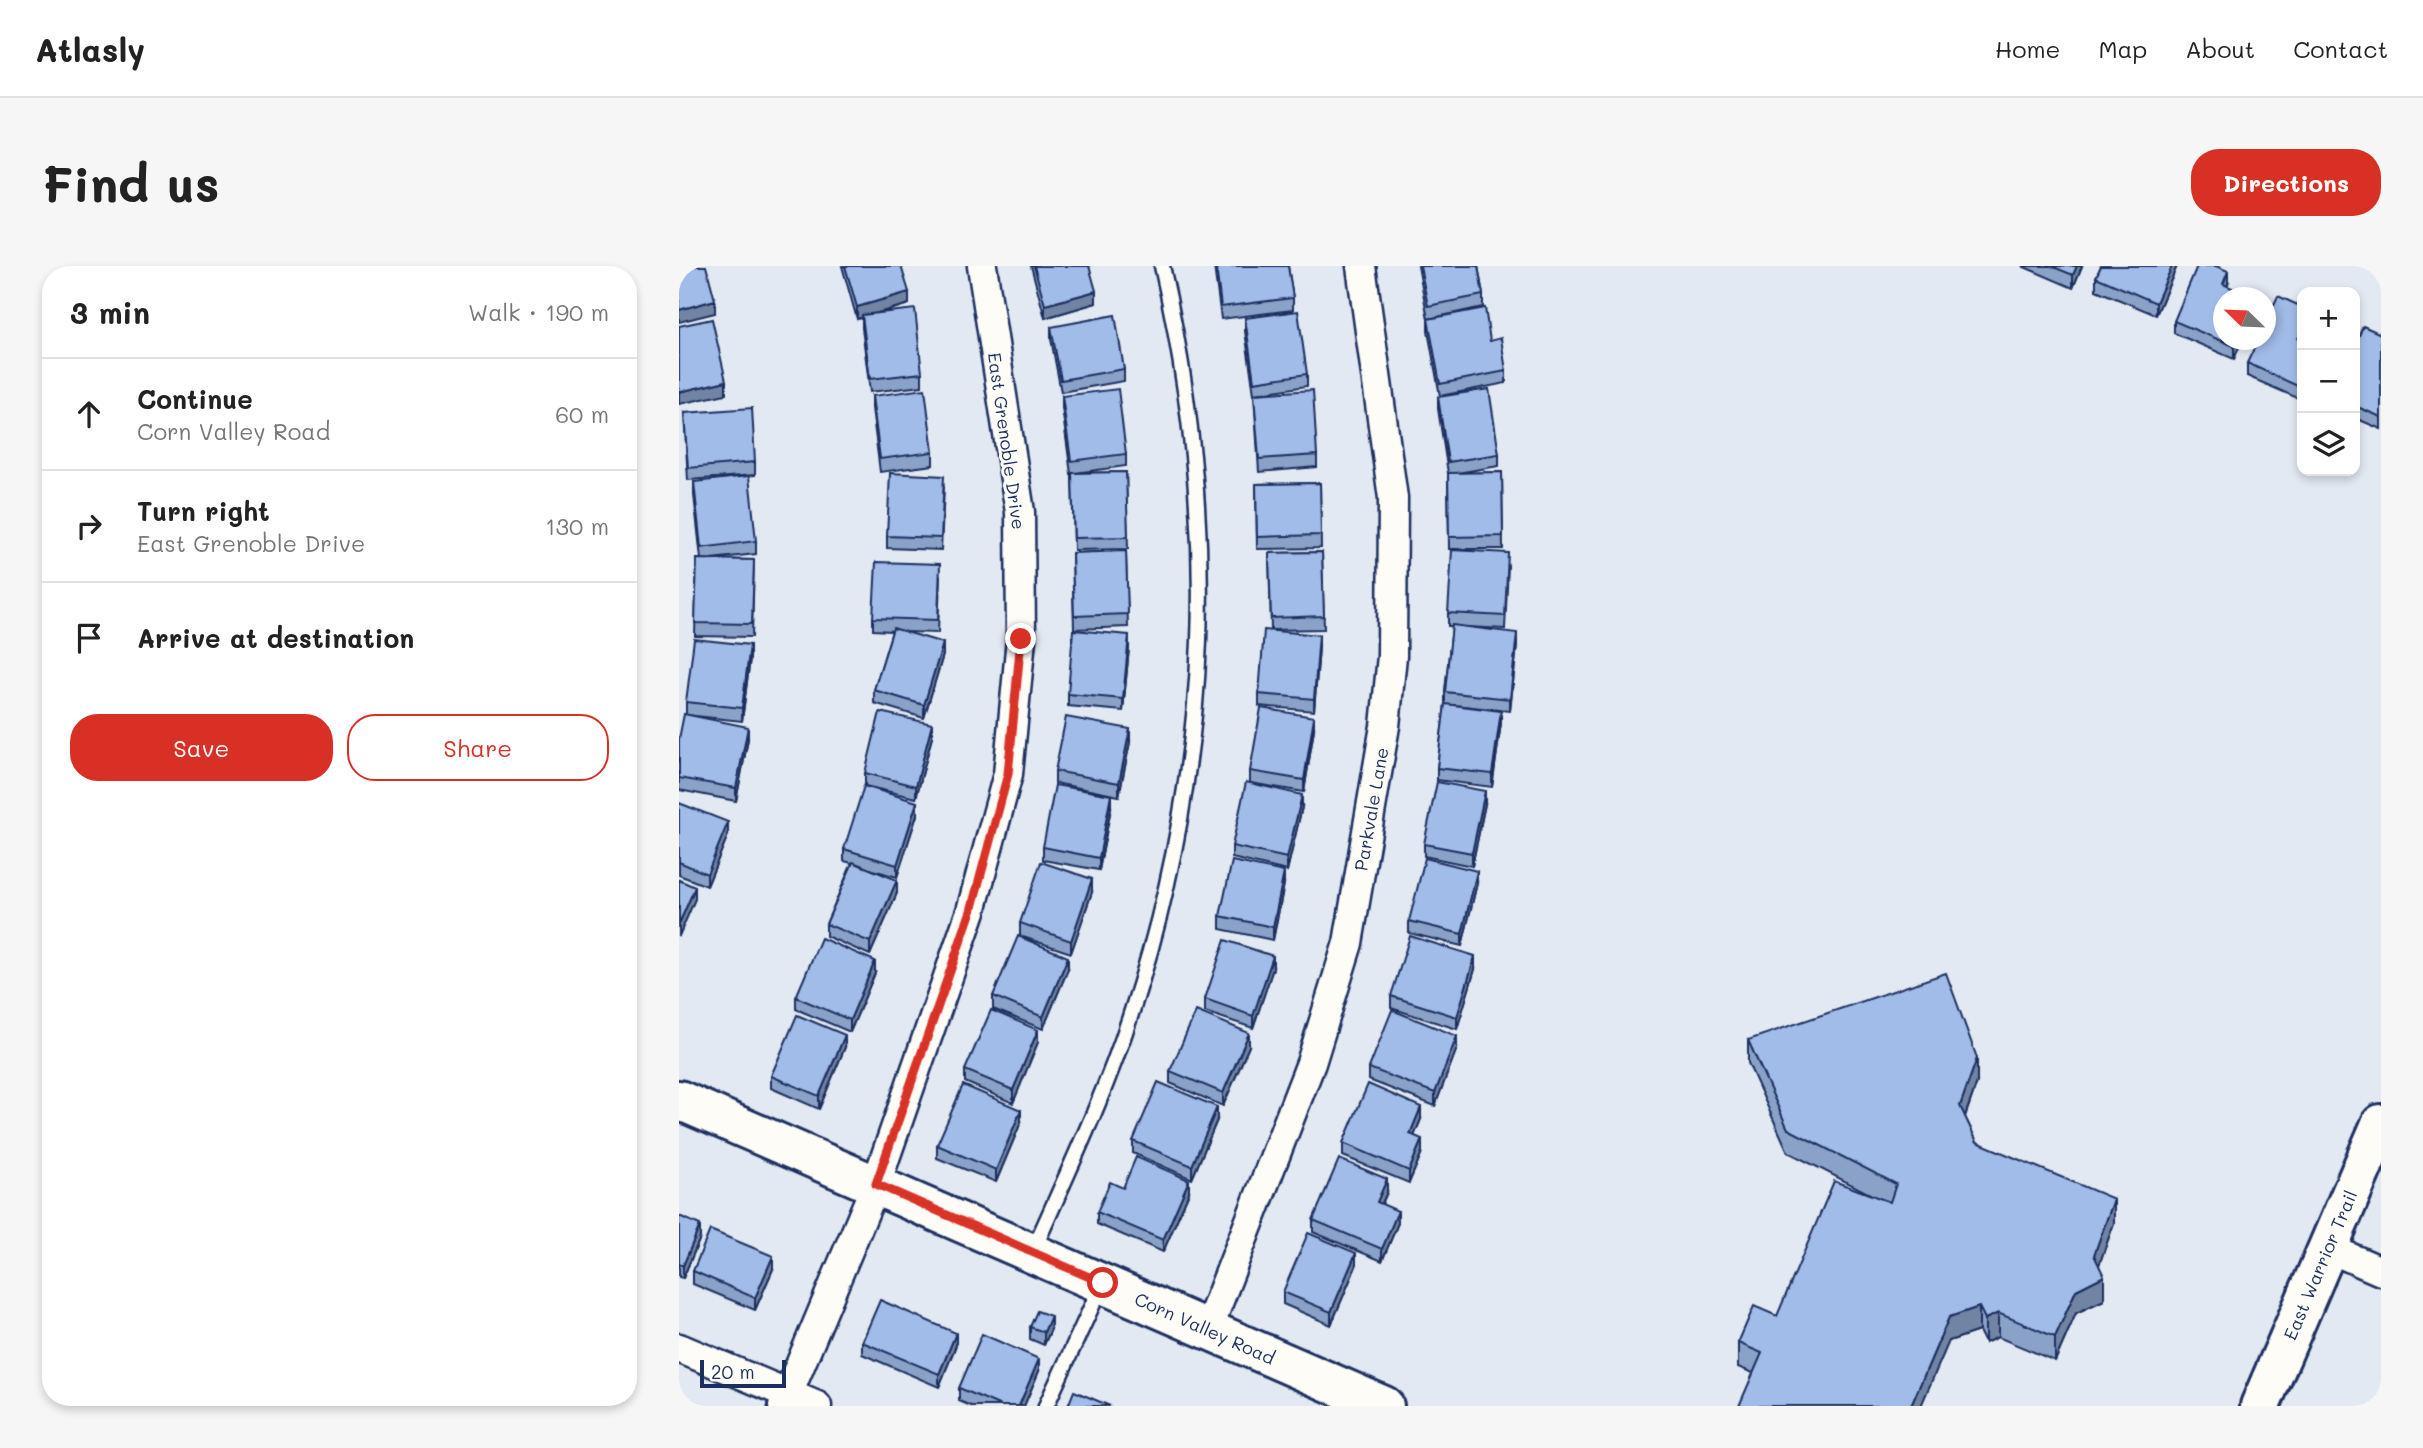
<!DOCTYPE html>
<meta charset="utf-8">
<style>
:root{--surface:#fff;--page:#f6f6f6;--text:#222;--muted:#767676;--line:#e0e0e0;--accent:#d93025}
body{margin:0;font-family:Mali,sans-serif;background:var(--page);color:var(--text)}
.controls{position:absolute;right:21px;top:21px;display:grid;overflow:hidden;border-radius:14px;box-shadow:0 4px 10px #0003}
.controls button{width:63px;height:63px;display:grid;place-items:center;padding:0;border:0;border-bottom:2px solid var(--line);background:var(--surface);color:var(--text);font:35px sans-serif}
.compass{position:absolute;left:1534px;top:21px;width:63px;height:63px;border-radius:50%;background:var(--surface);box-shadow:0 4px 10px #0003;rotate:293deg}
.scale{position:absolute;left:21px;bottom:18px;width:86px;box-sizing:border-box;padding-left:7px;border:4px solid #1b2f5e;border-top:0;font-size:19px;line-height:24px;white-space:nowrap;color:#1b2f5e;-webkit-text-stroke:5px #fdfcf7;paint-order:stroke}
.stop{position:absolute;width:21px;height:21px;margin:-16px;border:5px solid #d93025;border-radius:50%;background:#fff}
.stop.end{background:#d93025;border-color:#fff;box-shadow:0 2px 7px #0008}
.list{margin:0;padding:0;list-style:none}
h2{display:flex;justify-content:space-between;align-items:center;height:91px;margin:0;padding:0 28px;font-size:30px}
h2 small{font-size:23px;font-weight:400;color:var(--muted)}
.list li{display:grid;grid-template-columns:46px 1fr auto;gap:21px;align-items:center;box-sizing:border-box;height:112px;padding:0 28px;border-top:2px solid var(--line)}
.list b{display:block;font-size:26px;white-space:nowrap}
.list p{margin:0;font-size:23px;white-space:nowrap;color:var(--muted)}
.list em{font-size:23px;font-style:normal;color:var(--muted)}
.actions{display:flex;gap:14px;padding:21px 28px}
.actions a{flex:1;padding:16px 0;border:2px solid var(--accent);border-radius:28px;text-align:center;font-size:24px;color:var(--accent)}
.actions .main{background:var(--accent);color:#fff}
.icon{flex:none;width:38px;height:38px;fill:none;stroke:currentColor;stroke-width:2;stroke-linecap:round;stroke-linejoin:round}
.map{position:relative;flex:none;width:1702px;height:1140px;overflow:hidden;border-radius:28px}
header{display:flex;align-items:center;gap:42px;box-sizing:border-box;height:98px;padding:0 35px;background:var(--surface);border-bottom:2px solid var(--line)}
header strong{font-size:33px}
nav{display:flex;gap:38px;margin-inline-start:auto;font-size:24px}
.intro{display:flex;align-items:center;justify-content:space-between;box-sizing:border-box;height:168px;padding:0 42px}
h1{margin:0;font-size:49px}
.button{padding:18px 32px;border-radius:28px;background:var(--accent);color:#fff;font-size:24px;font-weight:700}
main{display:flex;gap:42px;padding:0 42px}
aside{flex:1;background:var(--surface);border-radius:28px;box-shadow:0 4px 10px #0003}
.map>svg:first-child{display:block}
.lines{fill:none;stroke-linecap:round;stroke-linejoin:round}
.lane-casing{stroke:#1b2f5e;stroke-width:19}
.street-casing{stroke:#1b2f5e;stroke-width:33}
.secondary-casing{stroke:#1b2f5e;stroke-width:44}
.lane{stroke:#fdfcf7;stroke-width:14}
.street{stroke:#fdfcf7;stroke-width:28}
.secondary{stroke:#fdfcf7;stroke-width:38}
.wall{fill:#8ba2c8;stroke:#1b2f5e;stroke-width:2}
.shaded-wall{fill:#7184a3;stroke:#1b2f5e;stroke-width:2}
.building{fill:#a2bce9;stroke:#1b2f5e;stroke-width:2}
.route{stroke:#d93025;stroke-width:9}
.labels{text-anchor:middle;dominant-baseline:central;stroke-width:6;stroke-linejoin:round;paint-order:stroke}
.street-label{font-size:18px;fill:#1b2f5e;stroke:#fdfcf7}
</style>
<header>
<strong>Atlasly</strong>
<nav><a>Home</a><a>Map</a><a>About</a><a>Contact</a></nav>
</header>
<div class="intro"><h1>Find us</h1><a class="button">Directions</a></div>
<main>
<aside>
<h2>3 min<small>Walk · 190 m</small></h2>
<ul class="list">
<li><svg class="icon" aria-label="ahead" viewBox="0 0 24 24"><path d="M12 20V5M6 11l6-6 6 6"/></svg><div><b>Continue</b><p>Corn Valley Road</p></div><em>60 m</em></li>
<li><svg class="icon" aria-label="right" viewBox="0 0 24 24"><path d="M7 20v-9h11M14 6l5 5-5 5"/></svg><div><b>Turn right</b><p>East Grenoble Drive</p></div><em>130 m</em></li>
<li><svg class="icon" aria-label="arrive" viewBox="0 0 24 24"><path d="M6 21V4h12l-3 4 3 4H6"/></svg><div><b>Arrive at destination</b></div></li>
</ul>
<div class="actions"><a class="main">Save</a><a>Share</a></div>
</aside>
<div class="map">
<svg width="1702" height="1140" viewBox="0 0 1702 1140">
<rect width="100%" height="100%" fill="#e2e9f3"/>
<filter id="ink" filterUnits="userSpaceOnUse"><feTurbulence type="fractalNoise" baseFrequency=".0143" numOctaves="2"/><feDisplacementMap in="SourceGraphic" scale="14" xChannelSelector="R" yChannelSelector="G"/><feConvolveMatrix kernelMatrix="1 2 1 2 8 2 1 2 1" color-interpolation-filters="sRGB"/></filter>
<g filter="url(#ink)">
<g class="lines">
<g class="lane-casing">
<g id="lane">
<path d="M354,985C388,908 425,831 451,751C534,499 541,258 483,0"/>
<polyline points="367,1140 423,1018"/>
</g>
</g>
<g class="street-casing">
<g id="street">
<polyline points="1649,982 1702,1005"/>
<polyline points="529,1063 632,797 669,677 706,460 713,390 714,232 682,0"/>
<polyline points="0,1082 138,1140"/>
<polyline points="104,1140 197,918 292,645 329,508 342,373 341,246 303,0"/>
</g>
</g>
<g class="secondary-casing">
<g id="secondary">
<polyline points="0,834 705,1140"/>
<polyline points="1581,1140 1702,858"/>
</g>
</g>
<use href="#lane" class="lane"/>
<use href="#street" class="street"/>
<use href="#secondary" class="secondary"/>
</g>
<g class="wall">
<polygon points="163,0 222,0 230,38 198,48 243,107 243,120 191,126 183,62 183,52 178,53"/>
<polygon points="352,0 410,0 417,37 366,52"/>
<polygon points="535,0 609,0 614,32 614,44 542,53"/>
<polygon points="739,0 799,0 804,29 804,41 749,53"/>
<polygon points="1343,0 1403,0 1394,22"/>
<polygon points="1422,0 1498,0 1477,49 1417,24 1417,11"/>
<polygon points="1549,18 1548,20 1563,74 1555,93 1495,67 1495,55"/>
<polygon points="1623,41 1623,134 1568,110 1568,97"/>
<polygon points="566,52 628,108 628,120 575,128 566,65"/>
<polygon points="749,53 811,75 827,105 827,117 761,130 749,65"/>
<polygon points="372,61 445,103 445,115 382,126 372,73"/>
<polygon points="1702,68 1702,163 1676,152 1676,79"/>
<polygon points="575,128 638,189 638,201 580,206"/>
<polygon points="193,130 254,186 254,199 201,206 193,142"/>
<polygon points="383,130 447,188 447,200 396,207 447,206 449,283 395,284 393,208 392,208 383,142"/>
<polygon points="759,131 820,188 820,200 778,207 823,206 824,283 770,283 769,207 759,143"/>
<polygon points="5,147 76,196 76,209 9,214"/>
<polygon points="15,216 77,275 77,288 32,293 75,294 73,371 16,370 18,293 22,293 15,229"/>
<polygon points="641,217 642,282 578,283 577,218"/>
<polygon points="265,222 262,284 208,282 208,270"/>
<polygon points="447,285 449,361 395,363 393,287"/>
<polygon points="643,286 645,363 592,364 590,287"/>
<polygon points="829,300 826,363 789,361 838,379 831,445 775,439 822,457 813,521 758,514 758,502 766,438 766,426 773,360 769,360 769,347"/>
<polygon points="261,311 259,367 228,366 264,389 245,452 195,437 195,424 213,365 194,364 194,352"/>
<polygon points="640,381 635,445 580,440 580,428"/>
<polygon points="450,382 444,445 389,440 389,428"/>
<polygon points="71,392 63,455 7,449 7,436"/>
<polygon points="635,463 625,526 571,517 571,505"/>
<polygon points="253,471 237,532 186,520 186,507"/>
<polygon points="0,473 69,473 57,535 0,524"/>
<polygon points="451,476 440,530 376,517 376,505"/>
<polygon points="0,537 49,569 28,620 0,609"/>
<polygon points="806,538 793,600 745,590 745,578"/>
<polygon points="623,541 608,605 553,592 553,580"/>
<polygon points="432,542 420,604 364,594 364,581"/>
<polygon points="238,549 218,611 191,603 218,627 191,689 147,670 147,658 173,597 165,595 165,583"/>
<polygon points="798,617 783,680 730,667 730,655"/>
<polygon points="605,618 594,674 541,663 541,650"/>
<polygon points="413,626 392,687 341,670 341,657"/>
<polygon points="594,702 574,762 526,746 526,733"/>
<polygon points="389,703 364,763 314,743 314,730"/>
<polygon points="796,703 778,763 712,742 712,730"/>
<polygon points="196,707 171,766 117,743 117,731"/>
<polygon points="1069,774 1298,816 1286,851 1298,876 1435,957 1420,999 1425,1034 1397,1047 1376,1095 1319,1071 1306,1077 1300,1065 1270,1075 1074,1107 1059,1101 1059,1077 1098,1050 1193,929 1109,886 1069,797"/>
<polygon points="359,776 334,837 286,816 286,804"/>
<polygon points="570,780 544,840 491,817 491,805"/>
<polygon points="166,781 140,843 92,822 92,810"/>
<polygon points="778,782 756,840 690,814 690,802"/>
<polygon points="742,853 735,870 743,886 730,917 664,890 664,877"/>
<polygon points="538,854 513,913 454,887 454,875"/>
<polygon points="342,856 317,916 258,892 258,879"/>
<polygon points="510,926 484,986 418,958 418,946"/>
<polygon points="708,926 703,938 719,957 703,995 634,966 634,954"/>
<polygon points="0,950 21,972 4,1012 0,1011"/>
<polygon points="677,1000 652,1059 604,1038 604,1026"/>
<polygon points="94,1003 76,1044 14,1018 14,1005"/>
<polygon points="351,1061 372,1063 365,1079 351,1073"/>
<polygon points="183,1076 277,1079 260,1121 183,1088"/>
<polygon points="360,1105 345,1140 292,1140 280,1135 280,1122"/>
</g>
<g class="shaded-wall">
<polygon points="1398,0 1403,0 1394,22 1394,9"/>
<polygon points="1493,0 1498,0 1477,49 1477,37"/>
<polygon points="1549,5 1549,18 1544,31 1544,18"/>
<polygon points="417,25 417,37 366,52 366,39"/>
<polygon points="230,26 230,38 178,53 178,41"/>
<polygon points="36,34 36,47 0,56 0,44"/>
<polygon points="1623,62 1623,75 1619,73"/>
<polygon points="1558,74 1563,74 1555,93 1555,80"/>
<polygon points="47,115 47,128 0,138 0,126"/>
<polygon points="838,367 838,379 831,445 831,433"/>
<polygon points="450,369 450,382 444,445 444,433"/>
<polygon points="640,369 640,381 635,445 635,433"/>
<polygon points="264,377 264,389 245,452 245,439"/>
<polygon points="71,379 71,392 63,455 63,442"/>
<polygon points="822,445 822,457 813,521 813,508"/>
<polygon points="635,451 635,463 625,526 625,514"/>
<polygon points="253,458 253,471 237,532 237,520"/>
<polygon points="69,461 69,473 57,535 57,522"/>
<polygon points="451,463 451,476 440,530 440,517"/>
<polygon points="806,525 806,538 793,600 793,587"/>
<polygon points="432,529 432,542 420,604 420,592"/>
<polygon points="623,529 623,541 608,605 608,592"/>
<polygon points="238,536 238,549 218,611 218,599"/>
<polygon points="49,556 49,569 28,620 28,608"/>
<polygon points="798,605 798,617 783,680 783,668"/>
<polygon points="605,606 605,618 594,674 594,661"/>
<polygon points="413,613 413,626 392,687 392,675"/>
<polygon points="218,614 218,627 191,689 191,676"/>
<polygon points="16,621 16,633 0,670 0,658"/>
<polygon points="594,690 594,702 574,762 574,750"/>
<polygon points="796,690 796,703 778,763 778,751"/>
<polygon points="389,691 389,703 364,763 364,751"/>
<polygon points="196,695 196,707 171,766 171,754"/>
<polygon points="359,764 359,776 334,837 334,824"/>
<polygon points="570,767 570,780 544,840 544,827"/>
<polygon points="166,769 166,781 140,843 140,830"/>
<polygon points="778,770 778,782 756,840 756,827"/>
<polygon points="1298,792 1298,816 1281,864 1281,840"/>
<polygon points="538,841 538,854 513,913 513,900"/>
<polygon points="742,841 742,853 731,880 731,868"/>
<polygon points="342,844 342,856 317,916 317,904"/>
<polygon points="743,873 743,886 730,917 730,905"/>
<polygon points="708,913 708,926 698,948 698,936"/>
<polygon points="510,914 510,926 484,986 484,974"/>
<polygon points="1435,933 1435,957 1415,1013 1415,989"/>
<polygon points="719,945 719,957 703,995 703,983"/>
<polygon points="21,959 21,972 4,1012 4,1000"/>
<polygon points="677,987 677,1000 652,1059 652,1046"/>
<polygon points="94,990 94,1003 76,1044 76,1032"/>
<polygon points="1425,1010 1425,1034 1397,1047 1376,1095 1376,1071 1397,1024"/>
<polygon points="1300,1041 1300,1065 1270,1075 1242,1140 1232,1140 1270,1051"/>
<polygon points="1319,1047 1319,1071 1306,1077 1306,1053"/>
<polygon points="372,1050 372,1063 365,1079 365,1066"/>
<polygon points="277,1067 277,1079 260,1121 260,1108"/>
<polygon points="360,1093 360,1105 345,1140 340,1140"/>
</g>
<g class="building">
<polygon points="0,0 27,0 36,34 0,44"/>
<polygon points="166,0 222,0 230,26 178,41"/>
<polygon points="355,0 410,0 417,25 366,39"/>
<polygon points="537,0 609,0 614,32 542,41"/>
<polygon points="741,0 799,0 804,29 749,40"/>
<polygon points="1372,0 1398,0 1394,9"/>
<polygon points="1422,0 1493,0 1477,37 1417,11"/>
<polygon points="1518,0 1537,0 1549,5 1544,18 1575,32 1544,32 1544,74 1558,74 1555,80 1495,55"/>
<polygon points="1599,30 1623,41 1623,62 1619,73 1623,74 1623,122 1568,97 1579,74 1586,74 1586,57"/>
<polygon points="806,42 811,75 822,72 827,105 761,118 749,53"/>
<polygon points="236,43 243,107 191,113 183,49"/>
<polygon points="619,45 628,108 575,116 566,52"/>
<polygon points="436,49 445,103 382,114 372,61"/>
<polygon points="33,53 47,115 0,126 0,60"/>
<polygon points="1684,60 1702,68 1702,151 1676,140 1676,79"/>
<polygon points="246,123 254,186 201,193 193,130"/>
<polygon points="439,123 447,188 392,195 383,130"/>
<polygon points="810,123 820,188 769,196 759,131"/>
<polygon points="634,124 638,189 580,193 575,128"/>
<polygon points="73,142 76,196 9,202 5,147"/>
<polygon points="447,206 449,271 395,272 393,207"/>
<polygon points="823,206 824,270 770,271 769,207"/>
<polygon points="211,207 265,210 262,272 208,270"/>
<polygon points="70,210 77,275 22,282 15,216"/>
<polygon points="641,217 642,269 578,271 577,218"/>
<polygon points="773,284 829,287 826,350 769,347"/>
<polygon points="447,285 449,348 395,350 393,287"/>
<polygon points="643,286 645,350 592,352 590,287"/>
<polygon points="18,293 75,294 73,358 16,357"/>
<polygon points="197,296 261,298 259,354 194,352"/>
<polygon points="773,359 838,367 831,433 766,426"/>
<polygon points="214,362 264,377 245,439 195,424"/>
<polygon points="394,364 450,369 444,433 389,428"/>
<polygon points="585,364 640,369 635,433 580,428"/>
<polygon points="15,373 71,379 63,442 7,436"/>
<polygon points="766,438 822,445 813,508 758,502"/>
<polygon points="582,442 635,451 625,514 571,505"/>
<polygon points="201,446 253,458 237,520 186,507"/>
<polygon points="5,448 69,461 57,522 0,512 0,473"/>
<polygon points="387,451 451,463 440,517 376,505"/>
<polygon points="567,516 623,529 608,592 553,580"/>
<polygon points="758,516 806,525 793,587 745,578"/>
<polygon points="376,519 432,529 420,592 364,581"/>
<polygon points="185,520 238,536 218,599 165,583"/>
<polygon points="0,537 49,556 28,608 0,596"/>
<polygon points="746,592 798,605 783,668 730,655"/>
<polygon points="553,595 605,606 594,661 541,650"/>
<polygon points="174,596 218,614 191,676 147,658"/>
<polygon points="362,596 413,613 392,675 341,657"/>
<polygon points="0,614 16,621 0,658"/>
<polygon points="339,670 389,691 364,751 314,730"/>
<polygon points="731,670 796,690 778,751 712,730"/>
<polygon points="142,672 196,695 171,754 117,731"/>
<polygon points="546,674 594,690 574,750 526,733"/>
<polygon points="1267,707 1298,792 1281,840 1298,876 1435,933 1415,989 1425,1010 1397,1024 1376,1071 1319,1047 1306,1053 1300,1041 1270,1051 1232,1140 1060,1140 1083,1087 1059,1077 1075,1040 1098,1050 1155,915 1211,936 1217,918 1109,863 1069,774"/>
<polygon points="312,744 359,764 334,824 286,804"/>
<polygon points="713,744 778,770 756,827 690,802"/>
<polygon points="517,745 570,767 544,827 491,805"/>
<polygon points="118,749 166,769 140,830 92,810"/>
<polygon points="479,816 538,841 513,900 454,875"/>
<polygon points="689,818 742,841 731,868 743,873 730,905 664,877"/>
<polygon points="284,819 342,844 317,904 258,879"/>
<polygon points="457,891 510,914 484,974 418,946 431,916 444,922"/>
<polygon points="660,893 708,913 698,936 719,945 703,983 634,954"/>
<polygon points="0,950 21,959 4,1000 0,998"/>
<polygon points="31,964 94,990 76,1032 14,1005"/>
<polygon points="629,967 677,987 652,1046 604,1026"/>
<polygon points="201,1034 277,1067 260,1108 183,1076"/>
<polygon points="358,1045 372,1050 365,1066 351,1061"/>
<polygon points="303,1068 360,1093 340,1140 322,1140 280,1122"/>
<polygon points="395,1125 431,1140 389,1140"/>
<polygon points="0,1129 22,1139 22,1140 0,1140"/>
</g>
</g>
<g class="lines" filter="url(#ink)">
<polyline class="route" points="342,373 329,508 292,645 197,918 424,1017"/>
</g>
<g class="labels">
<g class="street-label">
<text transform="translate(328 175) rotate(82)">East Grenoble Drive</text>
<text transform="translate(692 543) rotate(-80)">Parkvale Lane</text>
<text transform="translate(1641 999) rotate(-67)">East Warrior Trail</text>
<text transform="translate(526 1062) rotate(24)">Corn Valley Road</text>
</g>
</g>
</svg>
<div class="controls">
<button>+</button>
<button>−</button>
<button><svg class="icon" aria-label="layers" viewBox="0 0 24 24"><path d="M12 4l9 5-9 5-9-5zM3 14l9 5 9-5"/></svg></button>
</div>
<svg class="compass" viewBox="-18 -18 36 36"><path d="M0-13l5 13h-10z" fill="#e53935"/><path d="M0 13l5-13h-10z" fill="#767676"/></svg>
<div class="scale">20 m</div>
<div class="stop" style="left:424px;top:1017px"></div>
<div class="stop end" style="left:342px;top:373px"></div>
</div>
</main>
